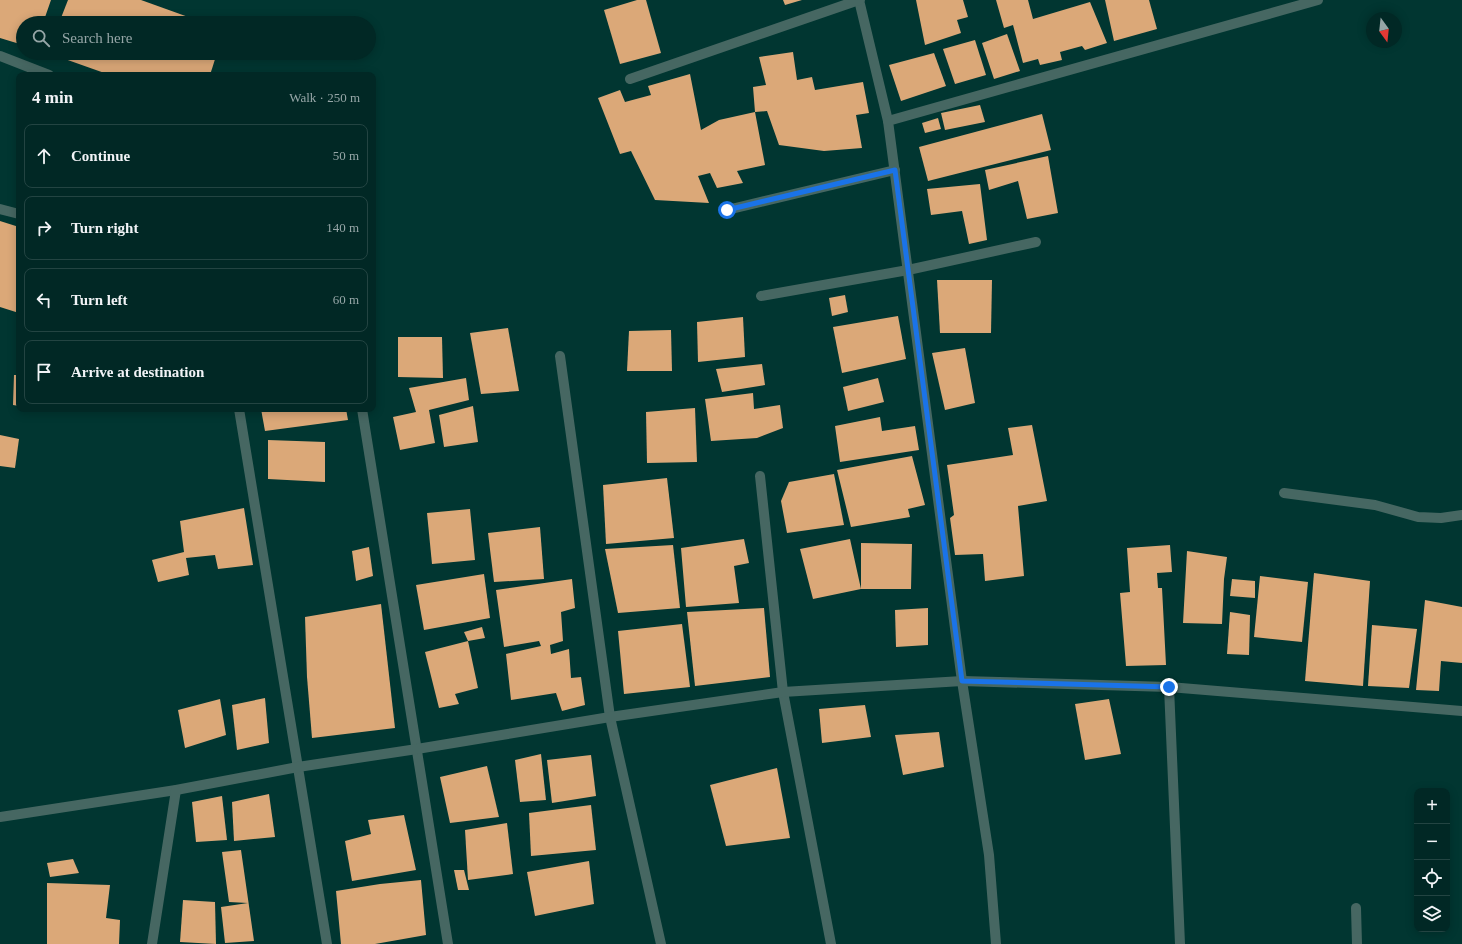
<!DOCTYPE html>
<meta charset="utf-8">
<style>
:root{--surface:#012825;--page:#0b302d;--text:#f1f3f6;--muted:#96a6a7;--line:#234442}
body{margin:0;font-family:Georgia,serif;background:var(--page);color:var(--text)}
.controls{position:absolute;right:12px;bottom:12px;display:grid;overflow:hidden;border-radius:8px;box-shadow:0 2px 10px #0003}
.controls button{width:36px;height:36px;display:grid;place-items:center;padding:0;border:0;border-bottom:1px solid var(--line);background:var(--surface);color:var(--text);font:20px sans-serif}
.compass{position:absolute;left:1366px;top:12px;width:36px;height:36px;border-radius:50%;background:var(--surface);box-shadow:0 2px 10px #0003;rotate:165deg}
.stop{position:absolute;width:12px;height:12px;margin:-9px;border:3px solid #1a73e8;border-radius:50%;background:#fff}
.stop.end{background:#1a73e8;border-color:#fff;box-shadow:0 1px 4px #0008}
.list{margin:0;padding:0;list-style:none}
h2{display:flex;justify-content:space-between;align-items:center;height:52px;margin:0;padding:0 16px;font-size:17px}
h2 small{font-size:13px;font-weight:400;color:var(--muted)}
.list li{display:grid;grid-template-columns:26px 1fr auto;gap:12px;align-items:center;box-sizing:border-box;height:64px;margin:0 8px 8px;padding:0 8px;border:1px solid var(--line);border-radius:8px}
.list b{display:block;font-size:15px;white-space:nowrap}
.list em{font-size:13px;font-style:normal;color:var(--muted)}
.icon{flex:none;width:22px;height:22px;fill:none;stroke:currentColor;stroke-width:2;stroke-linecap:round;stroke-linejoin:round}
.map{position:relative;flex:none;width:1462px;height:944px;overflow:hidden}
.search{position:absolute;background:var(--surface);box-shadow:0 2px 10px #0003;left:16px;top:16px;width:360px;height:44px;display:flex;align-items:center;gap:10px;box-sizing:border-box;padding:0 14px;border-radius:22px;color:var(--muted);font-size:15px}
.panel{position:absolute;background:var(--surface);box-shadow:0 2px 10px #0003;left:16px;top:72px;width:360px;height:340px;border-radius:8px}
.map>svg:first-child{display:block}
.building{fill:#dba878}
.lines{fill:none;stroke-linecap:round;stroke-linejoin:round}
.service{stroke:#466762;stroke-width:10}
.minor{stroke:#466762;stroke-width:10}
.route{stroke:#1a73e8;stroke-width:5}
</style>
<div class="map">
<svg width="1462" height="944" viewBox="0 0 1462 944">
<rect width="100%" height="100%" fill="#013631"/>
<g class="building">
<polygon points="0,0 51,0 43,23 23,23 23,45 0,38"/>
<polygon points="68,0 141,0 205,23 59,23"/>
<polygon points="637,0 646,0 661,53 620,64 604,10"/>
<polygon points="783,0 802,0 785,5"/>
<polygon points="916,0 963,0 968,17 957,20 961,33 925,45"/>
<polygon points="996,0 1028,0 1033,19 1090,2 1107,43 1085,50 1082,46 1060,52 1062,60 1040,65 1038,59 1023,63 1013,25 1004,28"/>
<polygon points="1105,0 1149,0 1157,29 1114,41"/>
<polygon points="1007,34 1020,71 994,79 982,43"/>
<polygon points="975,40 986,75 955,84 943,49"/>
<polygon points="793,52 797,80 812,77 815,90 863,82 869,113 856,115 862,148 824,151 779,145 767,111 755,112 765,165 737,171 743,183 717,188 710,173 698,176 709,203 655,200 631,151 620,154 598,98 620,90 625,102 651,95 648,86 690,74 701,130 719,120 755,112 753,87 766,85 759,57"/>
<polygon points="48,53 217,53 210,75 110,75"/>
<polygon points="934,53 946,86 901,101 889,65"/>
<polygon points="980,105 985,122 945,130 941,113"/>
<polygon points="1042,114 1051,150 928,181 919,147"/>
<polygon points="938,118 941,129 925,133 922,123"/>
<polygon points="1048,156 1058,213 1027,219 1018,181 989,190 985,170"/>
<polygon points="980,184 987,240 969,244 962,211 931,215 927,189"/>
<polygon points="0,221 19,227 19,313 0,307"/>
<polygon points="937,280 992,280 991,333 940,333"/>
<polygon points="845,295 848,312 832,316 829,298"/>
<polygon points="898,316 906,359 842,373 833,327"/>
<polygon points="743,317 745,357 698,362 697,322"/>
<polygon points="508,328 519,391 481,394 470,333"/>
<polygon points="671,330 672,371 627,371 629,331"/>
<polygon points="398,337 442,337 443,378 398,377"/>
<polygon points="965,348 975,403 945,410 932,353"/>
<polygon points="762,364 765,385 722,392 716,369"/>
<polygon points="14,375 19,375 19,406 13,405"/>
<polygon points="466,378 469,400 429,410 435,443 400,450 393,417 416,412 409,388"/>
<polygon points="878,378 884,402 848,411 843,387"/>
<polygon points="753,393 754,409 780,405 783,428 757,438 711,441 705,399"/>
<polygon points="473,406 478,442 444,447 439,415"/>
<polygon points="695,408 697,462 647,463 646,412"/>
<polygon points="261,409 346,409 348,420 265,431"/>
<polygon points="880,417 882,431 915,426 919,450 840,462 835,426"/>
<polygon points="1032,425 1047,501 1018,506 1024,576 985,581 983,554 955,555 950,518 954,515 947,465 1013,455 1008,428"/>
<polygon points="0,435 19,439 15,468 0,466"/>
<polygon points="268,440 325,442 325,482 268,479"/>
<polygon points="912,456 925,505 908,509 910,517 851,527 837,470"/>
<polygon points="834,474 844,525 787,533 781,501 789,482"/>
<polygon points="667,478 674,538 606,544 603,485"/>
<polygon points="244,508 253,565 218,569 215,555 186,558 189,575 158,582 152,560 184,552 180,521"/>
<polygon points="470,509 475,560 432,564 427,513"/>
<polygon points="540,527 544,579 494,582 488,533"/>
<polygon points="744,539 749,563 734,566 739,603 686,607 681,548"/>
<polygon points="850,539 861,589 861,543 912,544 911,589 861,589 813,599 800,549"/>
<polygon points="673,545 680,608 618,613 605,549"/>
<polygon points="1170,545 1172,572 1157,573 1158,588 1162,588 1166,665 1126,666 1120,593 1130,592 1127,548"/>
<polygon points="369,547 373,576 356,581 352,551"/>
<polygon points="1187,551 1227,557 1224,579 1222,624 1183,623"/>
<polygon points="1314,573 1370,581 1363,686 1305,681"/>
<polygon points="484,574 490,618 424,630 416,585"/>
<polygon points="1260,576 1308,582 1302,642 1254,637"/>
<polygon points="572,579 575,608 561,612 563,641 550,645 551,654 569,649 571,678 581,677 585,705 562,711 556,693 511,700 506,654 541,646 539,641 504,647 496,590"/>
<polygon points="1232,579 1255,581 1255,598 1230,596"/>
<polygon points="1425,600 1462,607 1462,663 1441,661 1439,691 1416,690"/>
<polygon points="381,604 395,728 312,738 307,677 305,617"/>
<polygon points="764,608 770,677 695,686 687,612"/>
<polygon points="928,608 928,645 896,647 895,610"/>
<polygon points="1230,612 1250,615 1249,655 1227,654"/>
<polygon points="682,624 690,687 624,694 618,631"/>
<polygon points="1372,625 1417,629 1409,688 1368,686"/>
<polygon points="482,627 485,638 468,641 478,688 455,694 459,704 439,708 425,652 468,641 464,632"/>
<polygon points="265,698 269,743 237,750 232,705"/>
<polygon points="220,699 226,735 185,748 178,710"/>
<polygon points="1109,699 1121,754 1085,760 1075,704"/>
<polygon points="865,705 871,737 822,743 819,709"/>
<polygon points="939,732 944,767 903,775 895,735"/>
<polygon points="541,754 546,800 520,802 515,760"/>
<polygon points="591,755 596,796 552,803 547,760"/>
<polygon points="487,766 499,817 450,823 440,777"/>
<polygon points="777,768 790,838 726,846 710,785"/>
<polygon points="269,794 275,837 234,841 232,802"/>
<polygon points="222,796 227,840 196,842 192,802"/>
<polygon points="591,805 596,850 531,856 529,813"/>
<polygon points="404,815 416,870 352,881 345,841 371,834 368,820"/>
<polygon points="507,823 513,874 468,880 465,830"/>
<polygon points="241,850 254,941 225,943 221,907 248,903 229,902 222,852"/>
<polygon points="73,859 79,873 50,877 47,863"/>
<polygon points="589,861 594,904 535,916 527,872"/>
<polygon points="454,870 464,870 469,890 458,890"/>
<polygon points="421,880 426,935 375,944 341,944 336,891 380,884"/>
<polygon points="47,883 110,885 106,918 120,920 119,944 47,944"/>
<polygon points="183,900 215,902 216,944 180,942"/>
</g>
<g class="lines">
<g class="service">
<polyline points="0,56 49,75"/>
<polyline points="0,209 19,214"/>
</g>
<g class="minor">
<polyline points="860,0 859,0 888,121"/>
<polyline points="630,79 859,0"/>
<polyline points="727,210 895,170"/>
<polyline points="761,296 908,270 1036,242"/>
<polyline points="560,356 610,717 661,944"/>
<polyline points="239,409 327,944"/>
<polyline points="362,409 448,944"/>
<polyline points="760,476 783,692 831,944"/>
<polyline points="1284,493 1375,505 1418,517 1441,518 1462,515"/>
<polyline points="1169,687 1180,944"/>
<polyline points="0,817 176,790 298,767 417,749 610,717 783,692 962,681 1169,687 1462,711"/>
<polyline points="1356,908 1357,944"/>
<polyline points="152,944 176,790"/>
<polyline points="996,944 989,855 962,681 888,121 1318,0"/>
</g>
</g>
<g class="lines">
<polyline class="route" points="727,210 895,170 962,681 1169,687"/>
</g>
</svg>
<div class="controls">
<button>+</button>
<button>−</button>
<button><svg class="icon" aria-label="locate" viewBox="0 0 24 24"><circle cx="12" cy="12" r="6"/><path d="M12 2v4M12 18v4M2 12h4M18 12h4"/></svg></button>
<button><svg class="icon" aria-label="layers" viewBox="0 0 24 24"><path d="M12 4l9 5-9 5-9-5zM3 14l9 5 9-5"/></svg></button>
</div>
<svg class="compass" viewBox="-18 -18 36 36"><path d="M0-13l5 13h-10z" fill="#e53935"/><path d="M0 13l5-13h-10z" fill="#96a6a7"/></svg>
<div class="stop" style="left:727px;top:210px"></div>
<div class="stop end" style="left:1169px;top:687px"></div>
<div class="search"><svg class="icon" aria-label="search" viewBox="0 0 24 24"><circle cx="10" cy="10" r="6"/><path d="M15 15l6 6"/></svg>Search here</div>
<section class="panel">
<h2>4 min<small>Walk · 250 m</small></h2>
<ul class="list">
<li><svg class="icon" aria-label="ahead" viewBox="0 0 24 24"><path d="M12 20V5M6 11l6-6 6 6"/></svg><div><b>Continue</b></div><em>50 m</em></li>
<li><svg class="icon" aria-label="right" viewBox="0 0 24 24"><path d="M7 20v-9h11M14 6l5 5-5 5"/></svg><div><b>Turn right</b></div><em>140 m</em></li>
<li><svg class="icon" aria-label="left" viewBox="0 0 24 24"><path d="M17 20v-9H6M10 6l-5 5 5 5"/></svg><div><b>Turn left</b></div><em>60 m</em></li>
<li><svg class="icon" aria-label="arrive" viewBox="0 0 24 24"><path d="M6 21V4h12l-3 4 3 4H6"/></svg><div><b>Arrive at destination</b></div></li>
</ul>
</section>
</div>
